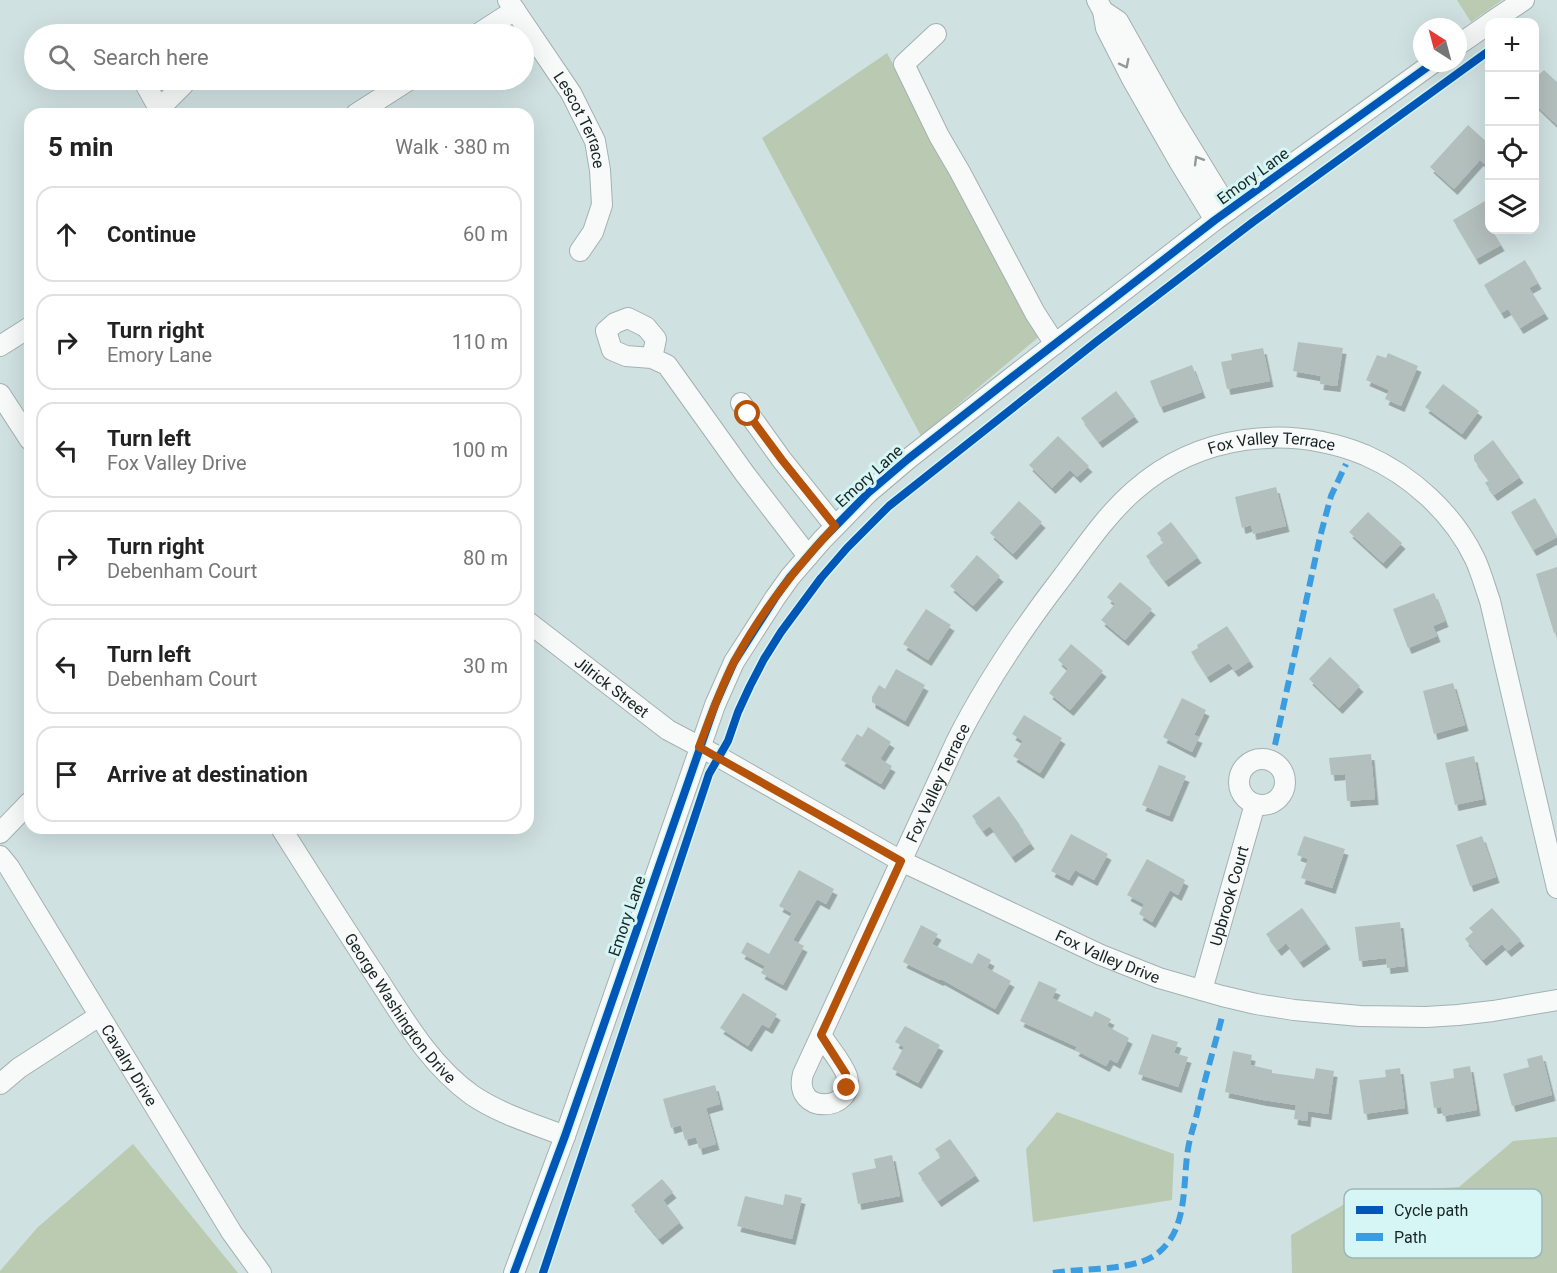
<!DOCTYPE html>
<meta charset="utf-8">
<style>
:root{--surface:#fff;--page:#f6f6f6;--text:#222;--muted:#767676;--line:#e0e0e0}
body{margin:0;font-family:Roboto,sans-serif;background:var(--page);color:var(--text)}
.controls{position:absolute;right:18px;top:18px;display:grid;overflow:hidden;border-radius:12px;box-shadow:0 6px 24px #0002}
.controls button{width:54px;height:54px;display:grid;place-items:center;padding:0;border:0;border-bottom:2px solid var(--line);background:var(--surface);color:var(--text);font:30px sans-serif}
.compass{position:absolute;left:1413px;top:18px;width:54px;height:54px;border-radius:50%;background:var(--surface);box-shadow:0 6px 24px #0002;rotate:324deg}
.stop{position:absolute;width:18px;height:18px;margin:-14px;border:4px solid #b45309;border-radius:50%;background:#fff}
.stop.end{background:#b45309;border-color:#fff;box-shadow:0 2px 6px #0008}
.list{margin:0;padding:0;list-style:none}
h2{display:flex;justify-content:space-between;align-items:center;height:78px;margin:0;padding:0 24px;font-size:26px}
h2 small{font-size:20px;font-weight:400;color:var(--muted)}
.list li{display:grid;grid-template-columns:39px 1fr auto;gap:18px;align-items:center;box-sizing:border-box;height:96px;margin:0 12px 12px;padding:0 12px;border:2px solid var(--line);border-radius:18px}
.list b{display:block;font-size:22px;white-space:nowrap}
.list p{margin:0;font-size:20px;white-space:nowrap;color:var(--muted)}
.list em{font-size:20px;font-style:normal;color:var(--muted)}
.icon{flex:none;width:33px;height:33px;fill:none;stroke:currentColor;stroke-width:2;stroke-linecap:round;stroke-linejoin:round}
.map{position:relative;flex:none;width:1557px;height:1273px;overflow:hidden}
.search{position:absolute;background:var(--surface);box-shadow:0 6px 24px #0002;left:24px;top:24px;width:510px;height:66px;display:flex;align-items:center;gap:15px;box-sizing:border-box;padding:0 21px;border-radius:33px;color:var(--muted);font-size:22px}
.panel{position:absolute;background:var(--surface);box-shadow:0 6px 24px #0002;left:24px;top:108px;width:510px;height:726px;border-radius:18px}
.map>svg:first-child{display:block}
.green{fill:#bacab2}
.forest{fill:#bacbb1}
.building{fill:#b3bfbc;filter:url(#shadow)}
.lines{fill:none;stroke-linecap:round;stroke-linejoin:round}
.minor-casing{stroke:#a3b1b1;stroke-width:22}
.minor{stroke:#f8fafa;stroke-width:20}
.quiet{stroke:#3b9ce0;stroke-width:6;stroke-dasharray:12 6;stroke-linecap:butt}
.cycleway-casing{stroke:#d5f6f4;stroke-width:11}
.cycleway{stroke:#0057b8;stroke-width:8}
.oneway{stroke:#939a9a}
.route{stroke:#b45309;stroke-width:8}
.labels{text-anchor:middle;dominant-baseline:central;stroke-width:6;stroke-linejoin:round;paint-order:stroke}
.street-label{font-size:16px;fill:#182424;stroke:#d5f6f4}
.key{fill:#d5f6f4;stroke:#9cb7b6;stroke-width:1.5}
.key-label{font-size:16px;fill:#182424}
</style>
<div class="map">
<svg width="1557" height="1273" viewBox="0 0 1557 1273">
<defs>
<filter id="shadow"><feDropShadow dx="3.5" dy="6" stdDeviation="0" flood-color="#0004"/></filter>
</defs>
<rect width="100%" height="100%" fill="#d0e1e1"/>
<g class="green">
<polygon points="887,53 1041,335 921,436 762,138"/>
<polygon points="1057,1112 1174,1154 1172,1200 1033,1222 1026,1149"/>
<polygon points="1557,1137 1557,1273 1292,1273 1291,1235 1362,1194 1459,1187 1513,1141"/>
</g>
<g class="forest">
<polygon points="1457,0 1502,0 1471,22"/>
<polygon points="133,1144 238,1273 0,1273 0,1271 37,1228"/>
</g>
<g class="building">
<polygon points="1544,70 1557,82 1557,125 1534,103 1534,79"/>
<polygon points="1468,125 1490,145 1490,168 1480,160 1454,189 1430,167"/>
<polygon points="1490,198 1490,230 1492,230 1501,245 1476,259 1453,220"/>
<polygon points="1525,260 1538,283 1529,288 1545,313 1520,328 1508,309 1501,313 1484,285"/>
<polygon points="1298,342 1343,348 1337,386 1320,384 1321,376 1293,371"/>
<polygon points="1263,348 1270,381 1227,389 1221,362 1232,360 1231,354"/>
<polygon points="1388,353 1418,366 1401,406 1385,399 1389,390 1366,380 1377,355 1386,358"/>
<polygon points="1192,365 1202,392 1160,407 1150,381"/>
<polygon points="1443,384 1479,411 1462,434 1425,407"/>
<polygon points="1116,391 1135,416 1099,442 1081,418"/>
<polygon points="1058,436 1089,466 1077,477 1070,470 1052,488 1029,465"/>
<polygon points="1493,440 1520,477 1494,495 1485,483 1489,480 1474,460 1474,455"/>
<polygon points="1276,487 1286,526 1253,534 1251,525 1242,528 1235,497"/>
<polygon points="1535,498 1557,537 1533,550 1511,512"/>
<polygon points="1019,501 1042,522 1013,554 990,533"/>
<polygon points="1368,512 1402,543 1383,563 1349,532"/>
<polygon points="1171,522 1198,557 1165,581 1146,556 1164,542 1157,533"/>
<polygon points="977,555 1000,576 973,606 950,586"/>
<polygon points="1557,567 1557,632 1554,633 1536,574"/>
<polygon points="1120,582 1152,609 1125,640 1101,620 1115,604 1107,597"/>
<polygon points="1434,593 1445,621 1433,626 1437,636 1408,648 1393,609"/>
<polygon points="926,609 951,625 928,660 903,644"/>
<polygon points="1227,626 1250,661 1235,671 1229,663 1207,677 1191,652 1198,648 1197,645"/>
<polygon points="1071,644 1103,671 1070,710 1049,693 1068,669 1058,660"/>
<polygon points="1330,657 1360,686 1339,708 1309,679"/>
<polygon points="896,669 925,685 905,721 872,702 872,697 879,685 885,689"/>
<polygon points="1453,683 1465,725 1434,734 1423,691"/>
<polygon points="1182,698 1206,710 1194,735 1199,737 1192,752 1163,737"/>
<polygon points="1024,715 1062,738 1040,773 1013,756 1023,741 1012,734"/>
<polygon points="868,727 891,742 880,759 892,766 881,784 841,760 857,734 862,737"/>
<polygon points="1371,754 1375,799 1347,801 1345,774 1331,775 1329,758"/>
<polygon points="1474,756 1483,799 1455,805 1445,763"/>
<polygon points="1159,765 1186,776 1169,816 1142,805"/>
<polygon points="999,796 1020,825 1019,826 1031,843 1012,857 990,826 983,831 972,816"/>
<polygon points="1071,834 1108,854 1094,880 1075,870 1069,880 1051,871"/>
<polygon points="1304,836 1345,849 1332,888 1301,878 1308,859 1297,855"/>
<polygon points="1482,836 1496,877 1470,886 1456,845"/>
<polygon points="1147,859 1185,880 1178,895 1170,890 1152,922 1139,914 1144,904 1127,895"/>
<polygon points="799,870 834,889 826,904 817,899 793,940 804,946 783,985 761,973 765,966 741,953 747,942 769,954 792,913 779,906"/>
<polygon points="1302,908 1327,943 1300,962 1286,943 1278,950 1266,934"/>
<polygon points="1492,908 1521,940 1508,951 1502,944 1483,960 1465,939 1473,932 1469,928"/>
<polygon points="1400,922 1405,966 1387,968 1386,958 1359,961 1355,927"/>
<polygon points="921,925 938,934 932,944 972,964 978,953 991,960 987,968 1011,981 995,1009 941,979 940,980 903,962"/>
<polygon points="1039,981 1057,989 1052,998 1092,1017 1095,1011 1111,1019 1107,1026 1129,1038 1117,1063 1110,1059 1106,1066 1075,1050 1077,1047 1020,1021"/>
<polygon points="743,993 777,1014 769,1028 762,1024 748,1046 720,1028"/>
<polygon points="905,1026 940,1045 918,1083 892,1069 904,1047 895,1042"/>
<polygon points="1152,1034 1178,1042 1174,1053 1188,1057 1178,1087 1138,1074"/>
<polygon points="1233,1051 1252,1055 1250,1065 1272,1070 1272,1073 1314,1079 1316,1068 1334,1071 1328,1114 1308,1111 1307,1121 1294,1119 1296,1105 1263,1100 1225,1092"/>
<polygon points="1542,1055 1552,1095 1512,1106 1503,1074 1529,1067 1527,1059"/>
<polygon points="1470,1066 1477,1110 1443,1116 1441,1107 1434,1108 1430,1082 1454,1078 1453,1069"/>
<polygon points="1400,1068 1405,1108 1364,1114 1359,1080 1386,1077 1385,1070"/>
<polygon points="715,1085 720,1104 706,1108 716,1144 699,1149 696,1137 685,1140 681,1125 671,1128 663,1099"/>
<polygon points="950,1139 976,1175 938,1201 918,1173 941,1157 935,1149"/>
<polygon points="892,1155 900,1196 858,1204 852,1173 876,1168 874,1159"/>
<polygon points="662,1179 673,1192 663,1200 680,1222 659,1239 631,1205"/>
<polygon points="785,1194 802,1198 792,1239 737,1226 745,1196 783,1205"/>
</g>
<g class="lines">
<g class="minor-casing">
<g id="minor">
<path id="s1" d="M508,0L571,93L595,141L600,170L602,205L593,232L580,251"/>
<polyline points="1097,0 1103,11 1106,28 1132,79 1180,163 1215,220"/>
<polyline points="1103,11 1118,21 1172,117 1229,210"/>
<polyline points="1491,22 1524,0"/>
<polyline points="478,34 515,10"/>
<polyline points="936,34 904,64 939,136 960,172 1035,313 1055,344"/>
<polyline points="1458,45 1490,23"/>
<polyline points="143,80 162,114"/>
<polyline points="159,109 183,85 186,80"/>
<polyline points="356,114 409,80"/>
<polyline points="0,346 30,327"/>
<polyline points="652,358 656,339 646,327 628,318 615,323 606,331 612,350 626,356 652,358 667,365 745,474 808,556"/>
<polyline points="0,394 30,440"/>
<polyline points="741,403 782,460 835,526"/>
<path id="s2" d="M528,622L668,730L719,757L901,861L1101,955L1159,978L1222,996L1256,1004L1294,1010L1360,1016L1426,1017L1458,1015L1493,1011L1557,1000"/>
<circle cx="1262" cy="782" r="23"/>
<path id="s3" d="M281,828C310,874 340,921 370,967C400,1012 427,1063 472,1095C500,1114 534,1124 565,1136"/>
<polyline points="0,833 30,802"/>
<path id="s4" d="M0,856L9,867L232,1233L261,1273"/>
<path id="s5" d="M1202,990L1255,804"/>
<path id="s6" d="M821,1035C829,1048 842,1062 847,1076C857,1112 792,1116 803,1074L957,740C987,681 1023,628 1063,576C1085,547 1107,514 1135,490C1199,434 1288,424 1365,455C1411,475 1453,513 1475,559C1481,572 1485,587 1490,601L1557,888"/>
<polyline points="0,1084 19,1068 99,1016"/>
<polyline points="514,1273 565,1136 715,705 734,662 775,598 790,577 822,540 868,493 908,459 1011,378 1215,220 1433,63"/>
</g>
</g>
<use href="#minor" class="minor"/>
<g class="quiet">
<polyline points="1275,745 1320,537 1331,496 1346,464"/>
<path d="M1053,1273C1081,1268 1128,1271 1152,1257C1163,1251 1173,1238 1177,1226C1186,1202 1184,1174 1188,1149C1190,1136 1195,1123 1198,1109C1205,1078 1214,1048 1222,1017"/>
</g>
<g class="cycleway-casing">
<g id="cycleway">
<polyline points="514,1273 565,1136 715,705 734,662 775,598 790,577 822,540 868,493 908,459 1011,378 1215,220 1433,63"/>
<polyline points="543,1273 709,774 728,741 738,712 750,686 764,659 781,632 821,578 847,548 889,506 1096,342 1253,222 1490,50"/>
</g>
</g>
<use href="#cycleway" class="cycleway"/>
</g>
<defs><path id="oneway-chevron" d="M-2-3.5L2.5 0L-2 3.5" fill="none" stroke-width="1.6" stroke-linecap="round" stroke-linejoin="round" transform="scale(1.5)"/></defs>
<g class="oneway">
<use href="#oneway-chevron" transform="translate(1125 64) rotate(63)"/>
<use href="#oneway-chevron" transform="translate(1198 160) rotate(-121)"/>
</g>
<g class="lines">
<path class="route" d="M748,414L782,460L835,526C796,567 761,612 734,662C720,689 710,718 699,747L901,861L821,1035L846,1074L847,1088"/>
</g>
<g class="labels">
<g class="street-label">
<text stroke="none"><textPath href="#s1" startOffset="141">Lescot Terrace</textPath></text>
<text transform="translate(1253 176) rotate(-36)">Emory Lane</text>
<text stroke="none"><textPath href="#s6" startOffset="960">Fox Valley Terrace</textPath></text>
<text transform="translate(869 476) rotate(-42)">Emory Lane</text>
<text stroke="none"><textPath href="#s2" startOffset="106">Jilrick Street</textPath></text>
<text stroke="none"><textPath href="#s6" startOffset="456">Fox Valley Terrace</textPath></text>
<text stroke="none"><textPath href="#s5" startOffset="98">Upbrook Court</textPath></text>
<text transform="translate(627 916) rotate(-71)">Emory Lane</text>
<text stroke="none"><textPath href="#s2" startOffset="672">Fox Valley Drive</textPath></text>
<text stroke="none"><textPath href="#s3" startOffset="216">George Washington Drive</textPath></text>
<text stroke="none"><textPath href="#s4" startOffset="246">Cavalry Drive</textPath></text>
</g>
</g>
<rect x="1344" y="1189" width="198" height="69" rx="9" class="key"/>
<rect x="1356" y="1206" width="27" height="8" fill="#0057b8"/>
<rect x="1356" y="1233" width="27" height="8" fill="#3b9ce0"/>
<g class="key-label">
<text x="1394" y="1216">Cycle path</text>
<text x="1394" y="1243">Path</text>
</g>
</svg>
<div class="controls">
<button>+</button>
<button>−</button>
<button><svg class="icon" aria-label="locate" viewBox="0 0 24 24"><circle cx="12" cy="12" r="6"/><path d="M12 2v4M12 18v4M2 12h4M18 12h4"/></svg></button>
<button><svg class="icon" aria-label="layers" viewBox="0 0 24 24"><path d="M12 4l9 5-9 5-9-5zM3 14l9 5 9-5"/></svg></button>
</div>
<svg class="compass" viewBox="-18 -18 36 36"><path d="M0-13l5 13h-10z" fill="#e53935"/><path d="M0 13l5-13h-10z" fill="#767676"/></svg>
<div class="stop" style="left:748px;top:414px"></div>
<div class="stop end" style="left:847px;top:1088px"></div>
<div class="search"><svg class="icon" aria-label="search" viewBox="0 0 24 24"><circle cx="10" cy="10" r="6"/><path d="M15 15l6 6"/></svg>Search here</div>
<section class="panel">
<h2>5 min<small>Walk · 380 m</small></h2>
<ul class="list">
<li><svg class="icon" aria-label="ahead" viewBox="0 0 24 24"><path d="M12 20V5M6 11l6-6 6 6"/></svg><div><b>Continue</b></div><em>60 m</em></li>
<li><svg class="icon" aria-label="right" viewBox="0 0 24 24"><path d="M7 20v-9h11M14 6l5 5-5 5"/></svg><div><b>Turn right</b><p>Emory Lane</p></div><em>110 m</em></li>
<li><svg class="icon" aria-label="left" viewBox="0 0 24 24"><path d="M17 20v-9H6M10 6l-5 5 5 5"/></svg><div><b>Turn left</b><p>Fox Valley Drive</p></div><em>100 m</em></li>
<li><svg class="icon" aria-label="right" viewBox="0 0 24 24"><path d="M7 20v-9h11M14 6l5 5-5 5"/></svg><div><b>Turn right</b><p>Debenham Court</p></div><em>80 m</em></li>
<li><svg class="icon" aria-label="left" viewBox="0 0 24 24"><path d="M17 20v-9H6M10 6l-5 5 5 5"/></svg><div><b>Turn left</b><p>Debenham Court</p></div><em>30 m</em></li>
<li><svg class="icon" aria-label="arrive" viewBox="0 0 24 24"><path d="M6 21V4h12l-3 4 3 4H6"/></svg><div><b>Arrive at destination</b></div></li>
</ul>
</section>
</div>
